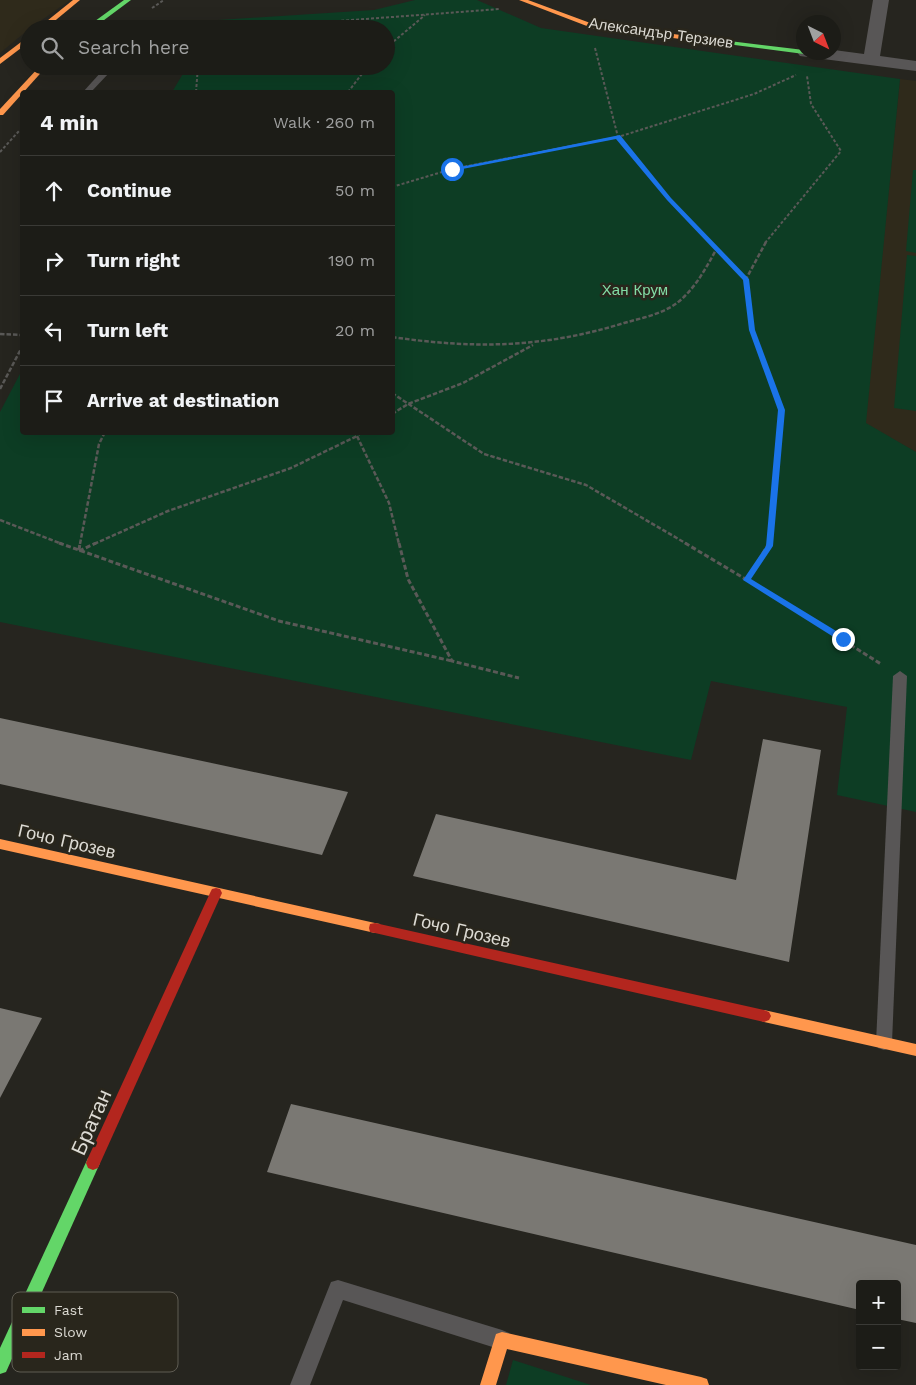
<!DOCTYPE html>
<meta charset="utf-8">
<style>
:root{--surface:#1c1c17;--page:#252520;--text:#f1f3f6;--muted:#a0a1a1;--line:#3a3a36}
body{margin:0;font-family:"Work Sans",sans-serif;background:var(--page);color:var(--text)}
.controls{position:absolute;right:15px;bottom:15px;display:grid;overflow:hidden;border-radius:5px;box-shadow:0 5px 20px #0002}
.controls button{width:45px;height:45px;display:grid;place-items:center;padding:0;border:0;border-bottom:1px solid var(--line);background:var(--surface);color:var(--text);font:25px sans-serif}
.compass{position:absolute;left:796px;top:15px;width:45px;height:45px;border-radius:50%;background:var(--surface);box-shadow:0 5px 20px #0002;rotate:138deg}
.stop{position:absolute;width:15px;height:15px;margin:-11px;border:4px solid #1a73e8;border-radius:50%;background:#fff}
.stop.end{background:#1a73e8;border-color:#fff;box-shadow:0 1px 5px #0008}
.list{margin:0;padding:0;list-style:none}
h2{display:flex;justify-content:space-between;align-items:center;height:65px;margin:0;padding:0 20px;font-size:21px}
h2 small{font-size:16px;font-weight:400;color:var(--muted)}
.list li{display:grid;grid-template-columns:32px 1fr auto;gap:15px;align-items:center;box-sizing:border-box;height:70px;padding:0 20px;border-top:1px solid var(--line)}
.list b{display:block;font-size:19px;white-space:nowrap}
.list em{font-size:16px;font-style:normal;color:var(--muted)}
.icon{flex:none;width:28px;height:28px;fill:none;stroke:currentColor;stroke-width:2;stroke-linecap:round;stroke-linejoin:round}
.map{position:relative;flex:none;width:916px;height:1385px;overflow:hidden}
.search{position:absolute;background:var(--surface);box-shadow:0 5px 20px #0002;left:20px;top:20px;width:375px;height:55px;display:flex;align-items:center;gap:12px;box-sizing:border-box;padding:0 18px;border-radius:28px;color:var(--muted);font-size:19px}
.panel{position:absolute;background:var(--surface);box-shadow:0 5px 20px #0002;left:20px;top:90px;width:375px;height:345px;border-radius:5px}
.map>svg:first-child{display:block}
.built{fill:#2f2a1b}
.green{fill:#0d3d24}
.building{fill:#7a7873}
.lines{fill:none;stroke-linecap:round;stroke-linejoin:round}
.path-far2{stroke:#5a5957;stroke-width:2;stroke-dasharray:3 2;stroke-linecap:butt}
.path-far1{stroke:#5a5957;stroke-width:2.5;stroke-dasharray:4.5 2;stroke-linecap:butt}
.path{stroke:#5a5957;stroke-width:3;stroke-dasharray:5 2.5;stroke-linecap:butt}
.lane{fill:#585656;fill-rule:evenodd}
.street{fill:#585656;fill-rule:evenodd}
.fast{fill:#63d668;fill-rule:evenodd}
.slow{fill:#ff974d;fill-rule:evenodd}
.jam{fill:#b3261e;fill-rule:evenodd}
.route{fill:#1a73e8}
.labels{text-anchor:middle;dominant-baseline:central;stroke-width:5;stroke-linejoin:round;paint-order:stroke}
.far-street-label{font-size:15px;fill:#dcdad3;stroke:#29261c}
.far-park-label{font-size:15px;fill:#83dca5;stroke:#29261c}
.street-label{font-size:18px;fill:#dcdad3;stroke:#29261c}
.near-street-label{font-size:21px;fill:#dcdad3;stroke:#29261c}
.key{fill:#29261c;stroke:#5f5c53;stroke-width:1}
.key-label{font-size:14px;fill:#dcdad3}
</style>
<div class="map">
<svg width="916" height="1385" viewBox="0 0 916 1385">
<rect width="100%" height="100%" fill="#26251f"/>
<g class="built">
<polygon points="0,0 70,0 29,29 0,53"/>
<polygon points="900,79 916,81 916,452 865,424"/>
</g>
<g class="green">
<polygon points="415,0 477,0 541,28 900,79 866,423 916,452 916,812 837,795 847,707 711,681 691,760 0,622 0,412 22,370 22,432 392,432 392,92 172,92 184,72 181,66 386,66 386,29 159,29 157,24 374,10"/>
<polygon points="913,170 916,170 916,253 906,251"/>
<polygon points="907,255 916,256 916,411 894,408"/>
<polygon points="513,1360 591,1385 506,1385"/>
</g>
<g class="building">
<polygon points="0,718 348,792 322,855 0,784"/>
<polygon points="763,739 821,750 789,962 413,876 436,814 736,880"/>
<polygon points="0,1008 42,1018 0,1098"/>
<polygon points="291,1104 916,1245 916,1323 897,1319 897,1284 860,1284 860,1310 267,1172"/>
</g>
<g class="lines">
<g class="path-far2">
<polyline points="152,8 164,0"/>
<polyline points="297,29 325,22 500,9"/>
<polyline points="386,48 425,15"/>
<polyline points="595,48 618,137 669,199 711,243"/>
<polyline points="196,92 198,66"/>
<polyline points="348,92 368,66"/>
<polyline points="0,152 19,131"/>
<polyline points="392,187 452,169 618,137 754,94 796,75"/>
<polyline points="765,243 841,151 811,104 807,76"/>
</g>
<g class="path-far1">
<polyline points="710,242 746,279"/>
<polyline points="766,242 746,279 752,330 781,410 769,544"/>
<polyline points="0,334 22,335"/>
<path d="M392,337C474,349 544,348 624,323C642,318 662,314 677,303C695,289 706,268 717,248"/>
<polyline points="0,389 22,347"/>
<polyline points="392,393 484,454 586,485 687,544"/>
<polyline points="392,414 408,404 463,383 533,345"/>
<polyline points="362,432 357,436 389,503 399,544"/>
<polyline points="0,520 62,544"/>
<polyline points="80,544 99,444 105,432"/>
<polyline points="94,544 168,511 291,468 357,436"/>
</g>
<g class="path">
<polyline points="59,543 279,621 452,661"/>
<polyline points="399,543 408,579 452,661 519,678"/>
<polyline points="685,543 747,580"/>
<polyline points="769,543 747,580 881,664"/>
<polyline points="79,550 80,543"/>
<polyline points="79,551 96,543"/>
</g>
<g class="lane">
<polygon points="102,71 109,73 91,92 83,92"/>
<polygon points="900,671 907,676 892,1043 890,1048 884,1050 878,1048 876,1043 893,676"/>
<polygon points="338,1280 502,1330 509,1333 512,1340 509,1347 502,1350 343,1300 310,1385 290,1385 331,1282"/>
</g>
<polygon class="street" points="873,0 889,0 880,56 916,61 916,71 800,56 797,52 804,48 804,52 834,52 834,50 864,54"/>
<g class="fast">
<polygon points="124,0 131,0 92,29 84,29"/>
<polygon points="721,40 804,50 804,52 807,52 804,54 719,43 719,41"/>
<polygon points="93,1156 98,1158 100,1163 6,1372 0,1374 0,1348 88,1158"/>
</g>
<g class="slow">
<polygon points="73,0 80,0 45,29 37,29"/>
<polygon points="519,0 528,0 593,24 721,40 724,42 721,44 592,28"/>
<polygon points="29,36 29,42 0,64 0,58"/>
<polygon points="40,66 47,66 3,115 0,115 0,109"/>
<polygon points="0,839 375,923 380,924 381,928 380,932 375,933 0,849"/>
<polygon points="764,1010 916,1044 916,1056 764,1022 759,1020 757,1016 759,1012"/>
<polygon points="502,1332 701,1377 707,1379 709,1385 666,1385 507,1349 496,1385 480,1385 496,1334"/>
</g>
<g class="jam">
<polygon points="216,888 220,889 222,893 98,1168 93,1170 88,1168 86,1163 88,1158 210,893 212,889"/>
<polygon points="375,923 764,1010 769,1012 771,1016 769,1020 764,1022 375,933 370,932 369,928 370,924"/>
</g>
</g>
<polygon class="route" points="620,135 671,198 749,279 755,330 785,410 773,546 751,579 846,637 846,641 840,641 743,580 766,546 778,410 749,330 743,280 667,200 616,139 452,171 450,169"/>
<g class="labels">
<g class="far-street-label">
<text transform="translate(661 33) rotate(8)">Александър Терзиев</text>
</g>
<g class="far-park-label">
<text x="635" y="290">Хан Крум</text>
</g>
<g class="street-label">
<text transform="translate(67 841) rotate(13)">Гочо Грозев</text>
<text transform="translate(462 930) rotate(13)">Гочо Грозев</text>
</g>
<g class="near-street-label">
<text transform="translate(91 1122) rotate(-66)">Братан</text>
</g>
</g>
<rect x="12" y="1292" width="166" height="80" rx="8" class="key"/>
<rect x="22" y="1307" width="23" height="6" fill="#63d668"/>
<rect x="22" y="1329" width="23" height="7" fill="#ff974d"/>
<rect x="22" y="1352" width="23" height="6" fill="#b3261e"/>
<g class="key-label">
<text x="54" y="1315">Fast</text>
<text x="54" y="1337">Slow</text>
<text x="54" y="1360">Jam</text>
</g>
</svg>
<div class="controls">
<button>+</button>
<button>−</button>
</div>
<svg class="compass" viewBox="-18 -18 36 36"><path d="M0-13l5 13h-10z" fill="#e53935"/><path d="M0 13l5-13h-10z" fill="#a0a1a1"/></svg>
<div class="stop" style="left:452px;top:169px"></div>
<div class="stop end" style="left:843px;top:639px"></div>
<div class="search"><svg class="icon" aria-label="search" viewBox="0 0 24 24"><circle cx="10" cy="10" r="6"/><path d="M15 15l6 6"/></svg>Search here</div>
<section class="panel">
<h2>4 min<small>Walk · 260 m</small></h2>
<ul class="list">
<li><svg class="icon" aria-label="ahead" viewBox="0 0 24 24"><path d="M12 20V5M6 11l6-6 6 6"/></svg><div><b>Continue</b></div><em>50 m</em></li>
<li><svg class="icon" aria-label="right" viewBox="0 0 24 24"><path d="M7 20v-9h11M14 6l5 5-5 5"/></svg><div><b>Turn right</b></div><em>190 m</em></li>
<li><svg class="icon" aria-label="left" viewBox="0 0 24 24"><path d="M17 20v-9H6M10 6l-5 5 5 5"/></svg><div><b>Turn left</b></div><em>20 m</em></li>
<li><svg class="icon" aria-label="arrive" viewBox="0 0 24 24"><path d="M6 21V4h12l-3 4 3 4H6"/></svg><div><b>Arrive at destination</b></div></li>
</ul>
</section>
</div>
